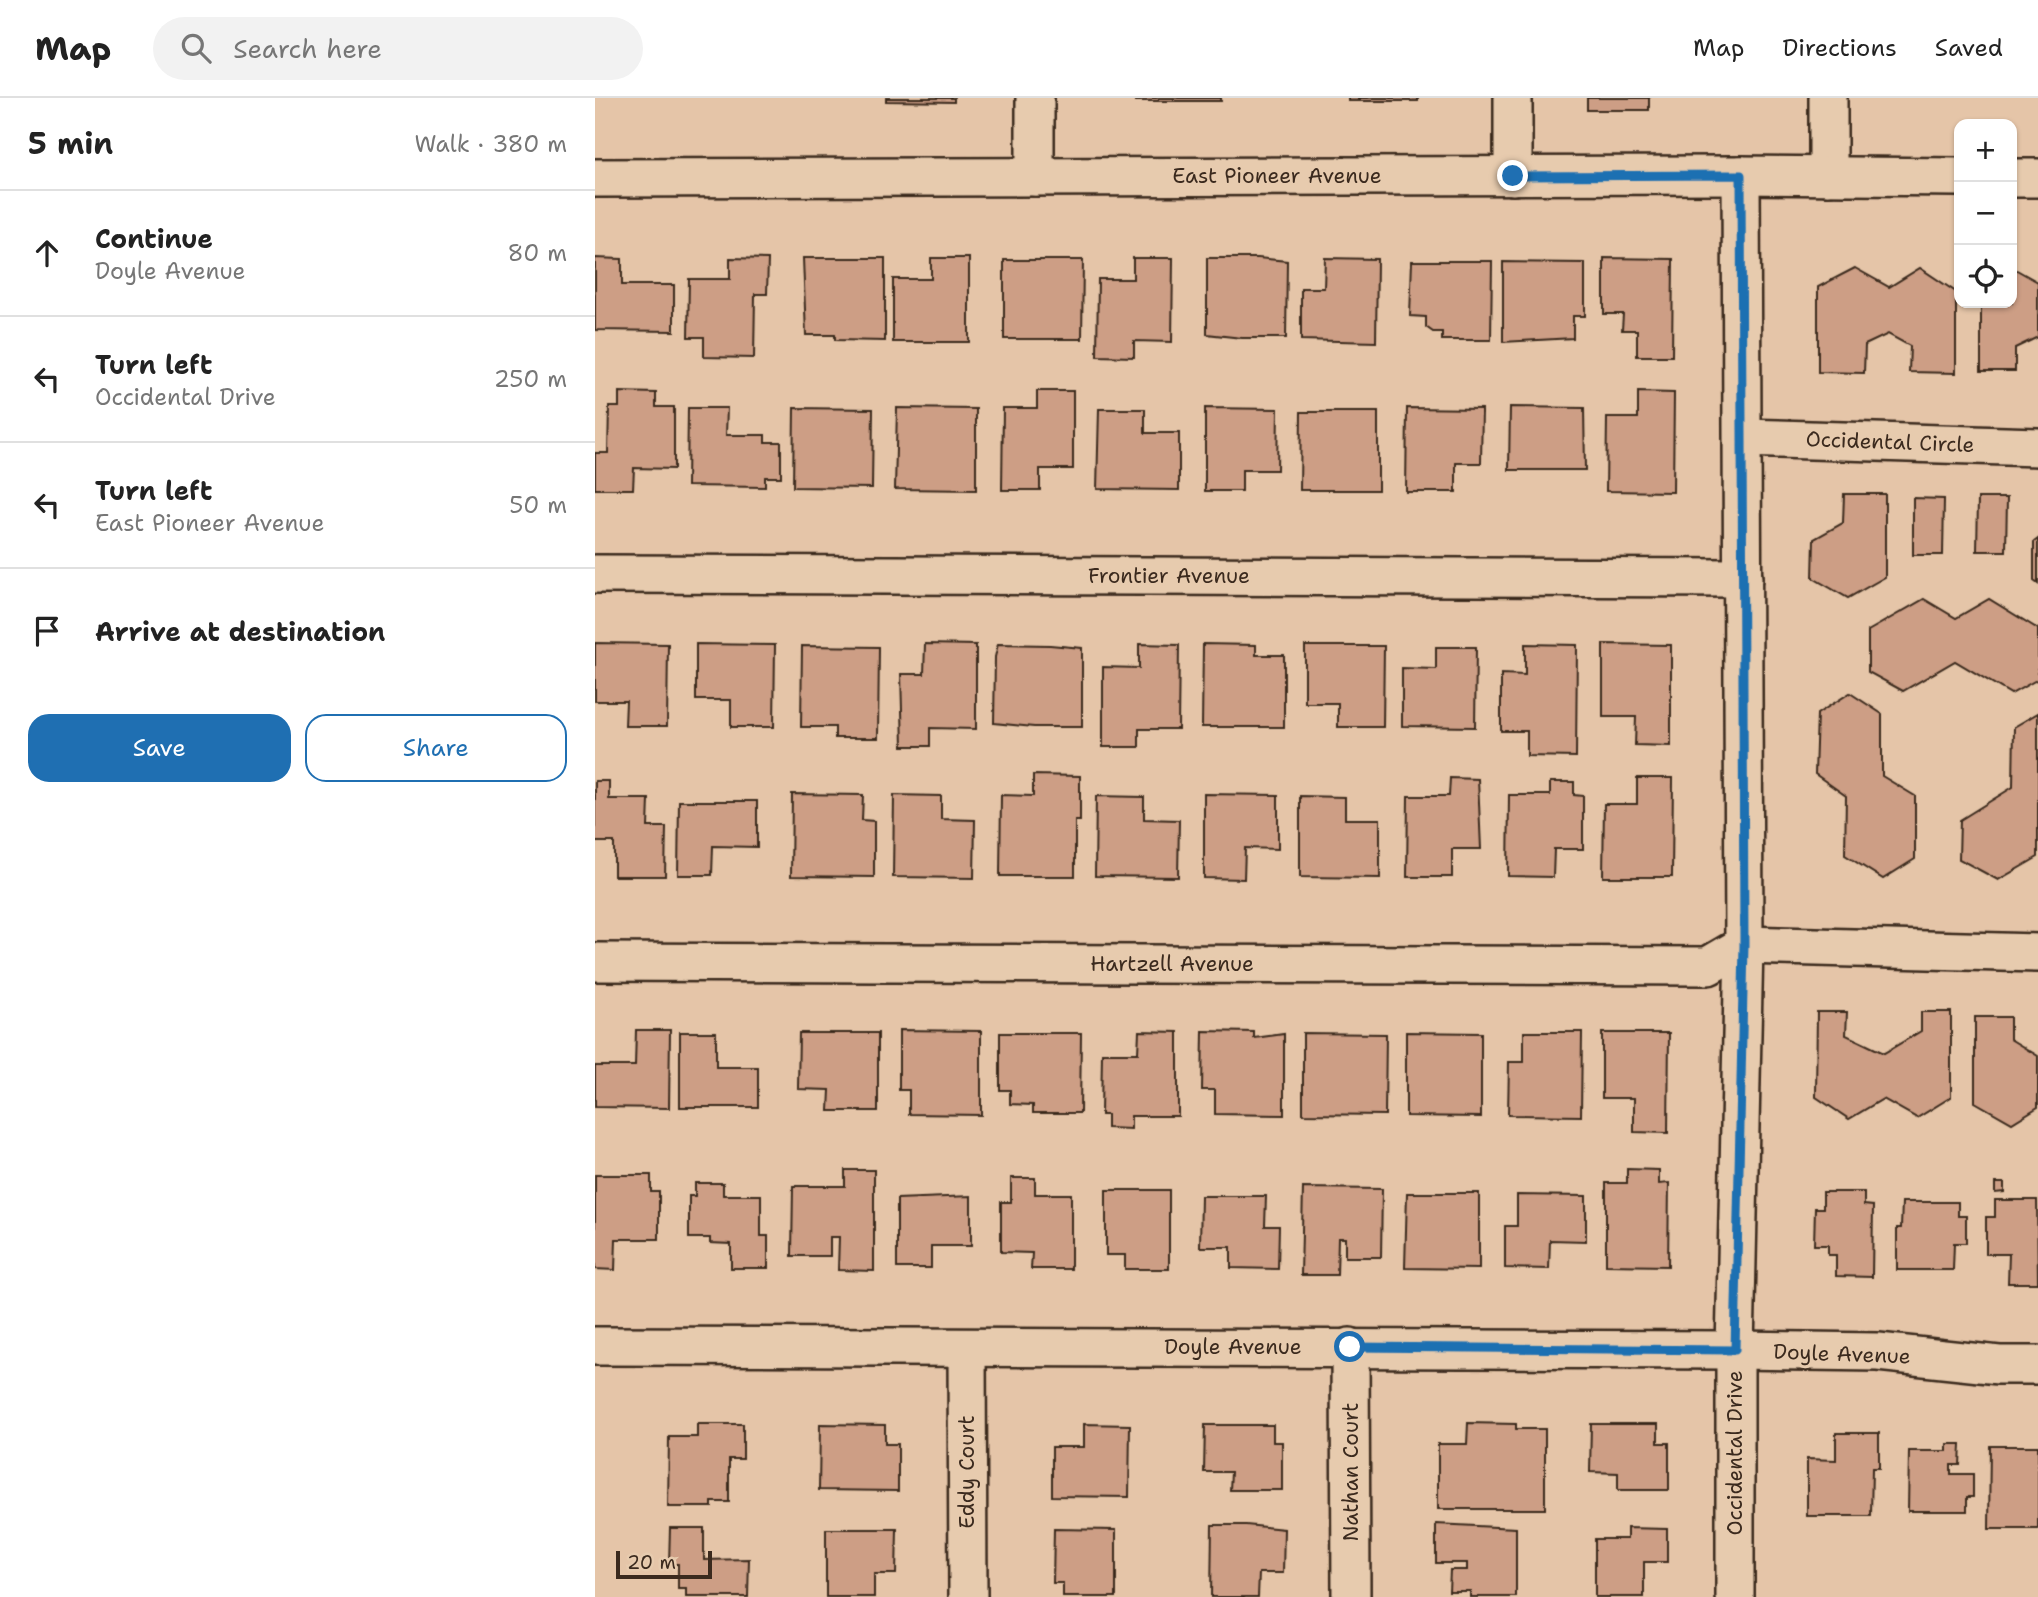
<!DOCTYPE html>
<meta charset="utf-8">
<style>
:root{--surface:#fff;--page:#f2f2f2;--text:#222;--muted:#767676;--line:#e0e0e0;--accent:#1f6fb2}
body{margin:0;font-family:"Shantell Sans",sans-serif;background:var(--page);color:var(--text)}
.controls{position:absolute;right:21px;top:21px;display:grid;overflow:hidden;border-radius:14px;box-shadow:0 2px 5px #0004}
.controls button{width:63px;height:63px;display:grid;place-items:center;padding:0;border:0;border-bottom:2px solid var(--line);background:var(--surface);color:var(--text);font:35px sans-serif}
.scale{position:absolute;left:21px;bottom:18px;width:96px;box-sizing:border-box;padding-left:7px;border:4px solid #3b2a1e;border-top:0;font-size:19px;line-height:24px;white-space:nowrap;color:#3b2a1e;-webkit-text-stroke:5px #e7cbae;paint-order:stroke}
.stop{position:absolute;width:21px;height:21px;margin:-16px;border:5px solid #1f6fb2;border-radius:50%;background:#fff}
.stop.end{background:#1f6fb2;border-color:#fff;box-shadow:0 2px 7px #0008}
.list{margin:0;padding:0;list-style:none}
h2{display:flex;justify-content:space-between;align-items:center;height:91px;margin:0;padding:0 28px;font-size:30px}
h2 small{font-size:23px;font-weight:400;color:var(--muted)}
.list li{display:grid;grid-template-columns:46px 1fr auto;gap:21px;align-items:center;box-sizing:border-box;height:126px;padding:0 28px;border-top:2px solid var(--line)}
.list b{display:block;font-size:26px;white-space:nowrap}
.list p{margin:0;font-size:23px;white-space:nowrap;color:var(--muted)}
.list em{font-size:23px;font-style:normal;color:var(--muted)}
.actions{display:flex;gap:14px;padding:21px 28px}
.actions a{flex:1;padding:16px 0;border:2px solid var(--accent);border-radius:21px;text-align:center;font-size:24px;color:var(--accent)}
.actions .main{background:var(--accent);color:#fff}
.icon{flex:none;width:38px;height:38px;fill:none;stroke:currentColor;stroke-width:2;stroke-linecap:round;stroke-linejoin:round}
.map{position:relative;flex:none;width:1443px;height:1499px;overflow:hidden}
header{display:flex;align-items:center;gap:42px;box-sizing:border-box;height:98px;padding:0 35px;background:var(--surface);border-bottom:2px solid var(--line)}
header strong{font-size:33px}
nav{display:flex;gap:38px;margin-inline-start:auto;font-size:24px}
.search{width:490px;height:63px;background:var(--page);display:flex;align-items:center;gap:18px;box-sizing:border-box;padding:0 24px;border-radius:38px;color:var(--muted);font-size:26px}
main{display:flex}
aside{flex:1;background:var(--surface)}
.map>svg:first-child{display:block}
.building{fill:#cd9e85;stroke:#3b2a1e;stroke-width:2}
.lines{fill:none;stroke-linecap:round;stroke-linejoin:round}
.minor-casing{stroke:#3b2a1e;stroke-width:42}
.minor{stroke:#e7cbae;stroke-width:37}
.route{stroke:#1f6fb2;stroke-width:9}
.labels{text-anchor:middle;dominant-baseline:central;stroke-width:6;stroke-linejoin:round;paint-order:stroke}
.street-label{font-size:21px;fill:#3b2a1e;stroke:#e7cbae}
</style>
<header>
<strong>Map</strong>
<div class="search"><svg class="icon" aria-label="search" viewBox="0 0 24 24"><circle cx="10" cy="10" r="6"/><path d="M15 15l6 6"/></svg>Search here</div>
<nav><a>Map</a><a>Directions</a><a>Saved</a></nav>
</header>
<main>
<aside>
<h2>5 min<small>Walk · 380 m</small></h2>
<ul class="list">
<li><svg class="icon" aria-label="ahead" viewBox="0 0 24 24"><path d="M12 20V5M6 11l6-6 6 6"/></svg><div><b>Continue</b><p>Doyle Avenue</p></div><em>80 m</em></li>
<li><svg class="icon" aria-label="left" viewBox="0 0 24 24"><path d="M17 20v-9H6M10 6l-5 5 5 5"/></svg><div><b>Turn left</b><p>Occidental Drive</p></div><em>250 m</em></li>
<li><svg class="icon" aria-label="left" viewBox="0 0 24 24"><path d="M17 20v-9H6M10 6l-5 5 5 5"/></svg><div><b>Turn left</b><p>East Pioneer Avenue</p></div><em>50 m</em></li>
<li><svg class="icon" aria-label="arrive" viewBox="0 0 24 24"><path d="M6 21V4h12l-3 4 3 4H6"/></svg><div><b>Arrive at destination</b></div></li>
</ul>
<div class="actions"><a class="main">Save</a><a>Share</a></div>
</aside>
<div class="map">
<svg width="1443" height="1499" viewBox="0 0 1443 1499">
<rect width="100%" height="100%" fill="#e5c5a8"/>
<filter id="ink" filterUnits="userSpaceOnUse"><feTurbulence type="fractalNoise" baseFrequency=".0143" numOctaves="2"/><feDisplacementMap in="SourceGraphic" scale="14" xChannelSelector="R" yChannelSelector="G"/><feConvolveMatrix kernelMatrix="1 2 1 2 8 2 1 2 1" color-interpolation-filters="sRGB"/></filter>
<g filter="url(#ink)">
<g class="building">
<polygon points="291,0 359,0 359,4 291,3"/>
<rect x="540" y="0" width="86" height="3"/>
<rect x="753" y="0" width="70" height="3"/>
<rect x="992" y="0" width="62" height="12"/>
<polygon points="0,160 27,161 27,187 79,187 79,233 0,232"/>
<polygon points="135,160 173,161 172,196 160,196 159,260 109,259 109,239 93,239 94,181 135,181"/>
<polygon points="208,160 290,160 290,243 240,242 240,237 211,237"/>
<polygon points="336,160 374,160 374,244 298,244 298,181 336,181"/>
<polygon points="538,160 578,160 577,244 539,243 539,259 502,258 503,181 538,181"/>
<polygon points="612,160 663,160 692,163 691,240 647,240 612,236"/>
<polygon points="730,160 782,161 781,244 706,242 706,190 729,190"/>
<polygon points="1009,160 1078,161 1077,258 1042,258 1042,232 1027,232 1028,216 1009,216"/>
<polygon points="409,162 488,162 487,241 409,241"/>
<polygon points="817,163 897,163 896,242 847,242 847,234 838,234 831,229 831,219 815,218"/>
<polygon points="908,164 990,165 990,218 978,218 978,240 908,244"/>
<polygon points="1260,170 1294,189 1325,170 1361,194 1361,275 1314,274 1315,248 1293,236 1270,247 1269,275 1223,274 1223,189"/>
<polygon points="1420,171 1443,184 1443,239 1420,250 1420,273 1386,273 1386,205 1417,205 1417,173"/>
<polygon points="442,293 478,293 478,371 445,371 445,392 407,392 408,310 442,310"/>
<polygon points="24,294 61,295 61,309 79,309 79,371 39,370 38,391 0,391 0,355 13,355 14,309 24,309"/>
<polygon points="1043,294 1079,295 1078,394 1011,393 1012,320 1043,320"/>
<polygon points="915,309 989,310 990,372 914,372"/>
<polygon points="93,310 132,310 131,337 170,337 170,344 186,344 186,379 170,379 170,389 92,388"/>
<polygon points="199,310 278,311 277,390 198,389"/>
<polygon points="302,310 381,311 381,392 300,391"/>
<polygon points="610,310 683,311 682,372 647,372 647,393 610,393"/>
<polygon points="812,310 887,311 886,365 861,365 861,394 811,394"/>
<polygon points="504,311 550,311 550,335 584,335 584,392 502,391"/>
<polygon points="706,314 783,314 783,392 705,392"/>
<polygon points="1249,396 1290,396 1290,479 1253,500 1218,480 1219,441 1248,425"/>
<polygon points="1318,400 1349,401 1348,457 1318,457"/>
<polygon points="1383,400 1412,400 1411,453 1382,453"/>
<polygon points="1443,441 1443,486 1439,483 1439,444"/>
<polygon points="1329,501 1361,520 1394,501 1443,531 1443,581 1416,596 1360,563 1308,593 1273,574 1273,533"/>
<polygon points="0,545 73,546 72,628 30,628 31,603 0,603"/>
<polygon points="101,546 180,547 179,629 136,629 136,602 101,602"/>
<polygon points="330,546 381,547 381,631 335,630 335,648 308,648 306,576 329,576"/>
<polygon points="403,546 455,547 487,550 487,629 439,629 399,625 400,559"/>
<polygon points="544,546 584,547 583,631 544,631 544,649 508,649 508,569 544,570"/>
<polygon points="608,546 661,547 661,557 689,557 689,629 607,629"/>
<polygon points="930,546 982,547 981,659 932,658 932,633 906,633 906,576 930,577"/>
<polygon points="1008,546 1076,547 1076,648 1040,647 1041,619 1008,619"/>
<polygon points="207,548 284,549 283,640 240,640 240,629 206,629"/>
<polygon points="710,548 789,548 788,629 743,629 743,605 710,605"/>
<polygon points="841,549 881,549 880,629 807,628 807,570 841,571"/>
<polygon points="1255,595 1287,616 1287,678 1320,698 1320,761 1288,781 1250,757 1251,698 1220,676 1222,616"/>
<polygon points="1443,615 1443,759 1403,782 1364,761 1365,722 1418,689 1419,629"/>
<polygon points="438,677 485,678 485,723 480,723 480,778 405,778 406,697 438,698"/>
<polygon points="855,680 883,681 886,751 857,751 857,779 812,779 813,698 854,698"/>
<polygon points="1042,680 1078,680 1077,779 1008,779 1009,706 1042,706"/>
<polygon points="0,683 14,683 14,701 54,701 53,729 71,729 70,778 19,778 19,744 0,744"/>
<polygon points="955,684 979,684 979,697 988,698 988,751 959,751 958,779 913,778 914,697 955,697"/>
<polygon points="197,696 268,697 267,722 279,723 279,779 196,778"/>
<polygon points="609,696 683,697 683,751 650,750 649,781 609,780"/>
<polygon points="299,697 346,698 346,721 380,722 379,780 298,779"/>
<polygon points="501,698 549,699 549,721 584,722 583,779 500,778"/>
<polygon points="705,698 750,699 750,721 785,721 785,780 705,779"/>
<polygon points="84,703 162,703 162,749 118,748 117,777 83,777"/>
<polygon points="1222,914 1252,914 1251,937 1289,955 1326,933 1326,914 1356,914 1356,999 1322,1020 1288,1001 1254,1021 1221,999"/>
<polygon points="1380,919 1415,919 1415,941 1443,958 1443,1009 1417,1025 1380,1004"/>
<polygon points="41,932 75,932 74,1010 0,1009 0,968 40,968"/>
<polygon points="304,932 386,933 386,1017 314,1016 314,992 304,992"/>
<polygon points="544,933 583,934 583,1018 536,1018 536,1031 512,1030 512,1017 506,1017 507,955 543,955"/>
<polygon points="608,933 659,934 659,940 689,936 689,1017 620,1016 620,992 607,992"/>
<polygon points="85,934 121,934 121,969 163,969 163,1009 85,1009"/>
<polygon points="811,934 886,935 886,1019 811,1018"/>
<polygon points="929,934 987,934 986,1018 913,1017 914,964 929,964"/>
<polygon points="204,935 283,935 283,1013 234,1013 235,992 203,991"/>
<polygon points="405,935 486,935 485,1015 438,1015 438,1007 415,1006 415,992 405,992"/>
<polygon points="708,935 791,936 790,1017 708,1016"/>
<polygon points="1007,935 1074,935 1073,1035 1039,1034 1039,1000 1007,1000"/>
<polygon points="1032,1071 1064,1072 1064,1086 1074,1085 1073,1168 1011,1167 1011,1085 1032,1085"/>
<polygon points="250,1072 279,1072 279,1173 243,1172 244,1139 235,1139 235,1158 197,1158 198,1088 250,1088"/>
<polygon points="0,1077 56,1077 56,1094 64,1094 64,1141 21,1141 20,1172 0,1171"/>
<polygon points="416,1080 440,1080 440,1096 476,1096 476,1171 436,1171 437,1155 406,1154 406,1104 416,1104"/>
<polygon points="100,1085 128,1085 128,1097 166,1097 166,1138 173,1138 173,1170 136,1170 136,1146 115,1145 115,1140 94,1140 94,1098 100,1098"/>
<polygon points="1400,1085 1409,1085 1409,1094 1400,1095"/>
<polygon points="708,1090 787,1091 786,1159 750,1159 750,1140 743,1140 742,1177 706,1177"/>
<polygon points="511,1092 574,1092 574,1171 530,1171 530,1157 511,1157"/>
<polygon points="1228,1094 1269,1094 1269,1107 1278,1108 1277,1179 1241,1178 1241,1157 1233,1157 1233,1147 1219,1147 1220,1110 1228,1110"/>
<polygon points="812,1095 884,1095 884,1171 810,1170"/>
<polygon points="922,1097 991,1098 991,1143 955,1142 954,1171 910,1170 910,1128 922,1128"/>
<polygon points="376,1098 376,1148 336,1148 336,1170 302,1170 302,1101"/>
<polygon points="606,1098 671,1098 670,1128 684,1128 683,1171 636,1170 636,1149 605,1149"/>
<polygon points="1400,1102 1442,1102 1443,1185 1413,1185 1414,1156 1391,1156 1391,1119 1400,1119"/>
<polygon points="1307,1104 1363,1104 1363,1118 1371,1118 1371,1145 1359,1145 1358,1172 1302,1172 1302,1130 1306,1130"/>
<polygon points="873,1325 921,1326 921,1331 950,1331 950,1411 843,1411 843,1346 872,1346"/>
<polygon points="102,1326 148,1326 148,1361 134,1361 134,1404 117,1404 117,1409 73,1409 74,1339 102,1339"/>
<polygon points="225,1326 290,1327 290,1346 303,1346 303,1393 224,1392"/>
<polygon points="489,1326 535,1327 534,1399 457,1398 457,1349 489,1349"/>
<polygon points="996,1326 1063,1326 1063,1345 1074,1345 1074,1392 1023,1392 1023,1375 995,1374"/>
<polygon points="610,1327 678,1327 678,1344 687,1344 687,1392 635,1392 636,1374 609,1374"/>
<polygon points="1241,1335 1284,1335 1284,1370 1277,1370 1276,1418 1212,1418 1212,1361 1241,1362"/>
<polygon points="1352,1346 1366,1346 1365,1367 1356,1367 1356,1376 1378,1376 1378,1399 1372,1399 1372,1413 1313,1413 1314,1353 1352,1353"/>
<polygon points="1395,1348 1443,1348 1443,1431 1394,1431"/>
<polygon points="841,1426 921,1430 921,1499 875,1499 875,1493 854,1493 855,1472 872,1472 872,1465 841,1465"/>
<polygon points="617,1427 651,1427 689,1431 688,1475 664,1475 663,1499 616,1499"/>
<polygon points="75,1430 109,1430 109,1462 154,1461 153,1499 91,1499 91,1491 83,1491 83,1466 74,1466"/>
<polygon points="1032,1430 1072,1431 1072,1464 1049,1464 1049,1499 1000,1499 1000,1441 1032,1441"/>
<polygon points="231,1431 302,1431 301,1476 279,1476 279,1499 231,1499"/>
<polygon points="459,1431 521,1432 521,1499 468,1499 468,1485 458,1485"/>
</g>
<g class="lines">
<g class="minor-casing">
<g id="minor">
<polyline points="918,0 918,78"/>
<polyline points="1233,0 1233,78"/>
<polyline points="440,79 440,0"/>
<polyline points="0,80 1146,77 1364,79"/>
<polyline points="1417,80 1443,80"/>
<polyline points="1148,340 1443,349"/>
<polyline points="0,476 1148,480"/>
<polyline points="0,864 1113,868 1149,847 1443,855"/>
<polyline points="0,1248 1140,1252 1283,1254 1404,1267 1443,1267"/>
<polyline points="755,1249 756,1499"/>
<polyline points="372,1250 373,1499"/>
<polyline points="1140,1499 1140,1252 1149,847 1146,77"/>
</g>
</g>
<use href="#minor" class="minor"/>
</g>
</g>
<g class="lines" filter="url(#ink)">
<polyline class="route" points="755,1249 1140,1252 1149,847 1146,77 918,78"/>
</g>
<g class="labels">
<g class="street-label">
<text x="682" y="78">East Pioneer Avenue</text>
<text transform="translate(1295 344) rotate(2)">Occidental Circle</text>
<text x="574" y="478">Frontier Avenue</text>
<text x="577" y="866">Hartzell Avenue</text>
<text x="638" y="1249">Doyle Avenue</text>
<text transform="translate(1247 1256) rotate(2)">Doyle Avenue</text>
<text transform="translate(1140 1355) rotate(-90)">Occidental Drive</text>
<text transform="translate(372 1374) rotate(-90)">Eddy Court</text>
<text transform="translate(756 1374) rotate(-90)">Nathan Court</text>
</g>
</g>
</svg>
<div class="controls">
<button>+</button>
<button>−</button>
<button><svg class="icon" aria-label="locate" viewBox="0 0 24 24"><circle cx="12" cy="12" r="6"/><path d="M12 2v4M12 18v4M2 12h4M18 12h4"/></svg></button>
</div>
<div class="scale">20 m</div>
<div class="stop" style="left:755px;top:1249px"></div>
<div class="stop end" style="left:918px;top:78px"></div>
</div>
</main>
